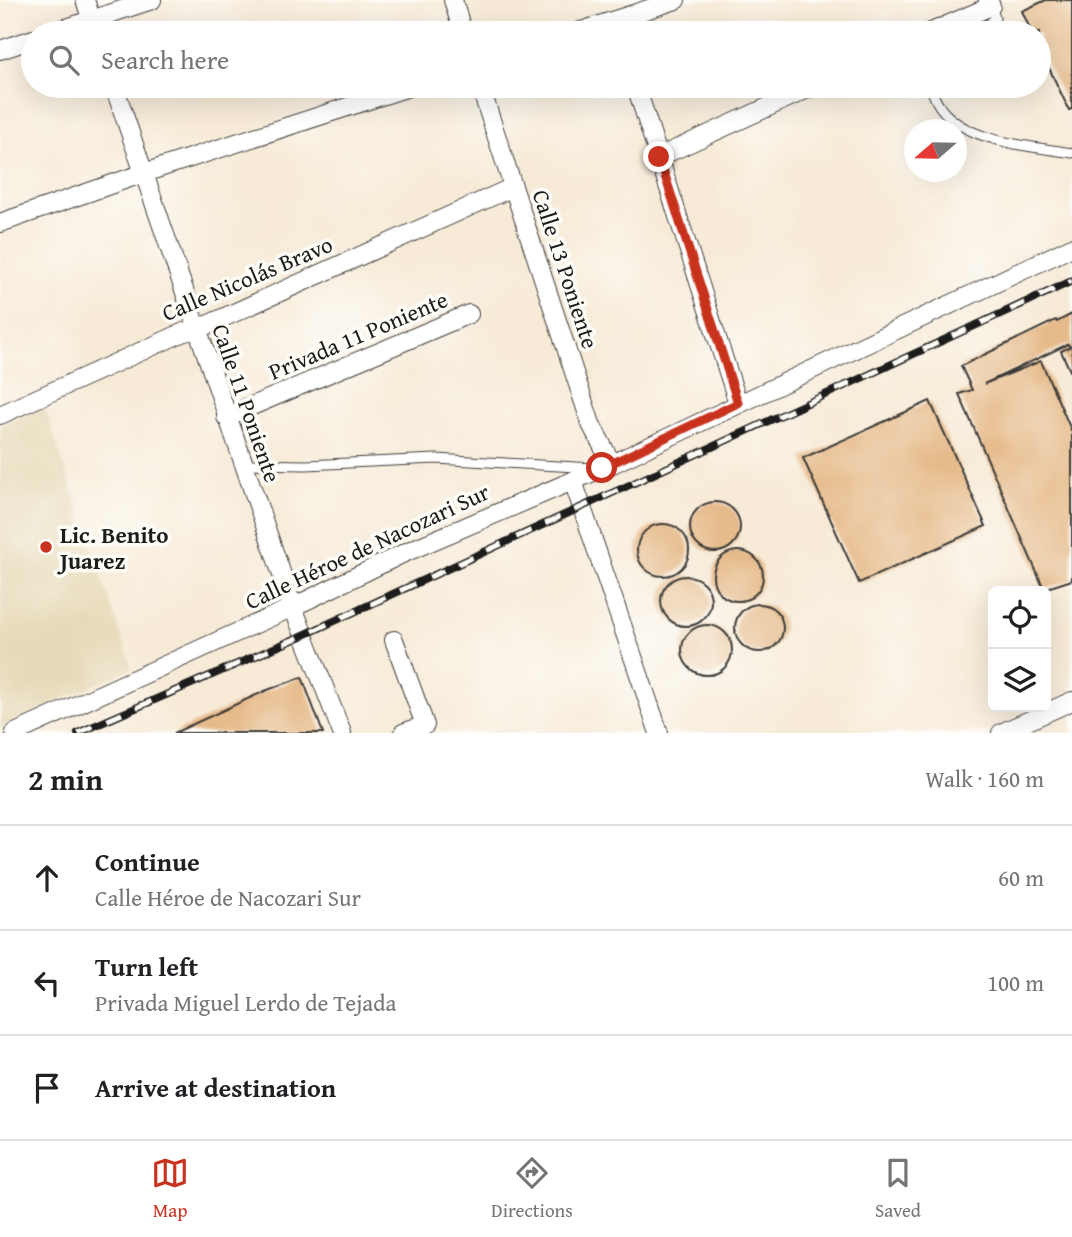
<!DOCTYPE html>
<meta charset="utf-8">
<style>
:root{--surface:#fff;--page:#f6f6f6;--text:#202124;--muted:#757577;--line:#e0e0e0;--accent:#c8321e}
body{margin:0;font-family:"Gentium Book Plus",serif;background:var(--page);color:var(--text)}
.controls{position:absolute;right:21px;bottom:21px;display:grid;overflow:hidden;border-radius:10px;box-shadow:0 7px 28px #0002}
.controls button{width:63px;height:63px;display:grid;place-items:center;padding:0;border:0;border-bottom:2px solid var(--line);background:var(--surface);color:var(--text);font:35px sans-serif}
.compass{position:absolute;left:904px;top:119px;width:63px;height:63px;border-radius:50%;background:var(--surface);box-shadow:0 7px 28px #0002;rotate:250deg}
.stop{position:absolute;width:21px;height:21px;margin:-16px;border:5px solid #c8321e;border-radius:50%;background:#fff}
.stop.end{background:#c8321e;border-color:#fff;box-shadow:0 2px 7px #0008}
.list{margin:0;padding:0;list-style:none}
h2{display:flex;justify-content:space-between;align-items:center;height:91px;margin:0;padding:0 28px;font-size:30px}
h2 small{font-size:23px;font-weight:400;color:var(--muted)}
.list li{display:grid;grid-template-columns:46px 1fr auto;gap:21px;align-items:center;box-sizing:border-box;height:105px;padding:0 28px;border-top:2px solid var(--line)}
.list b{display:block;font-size:26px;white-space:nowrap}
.list p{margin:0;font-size:23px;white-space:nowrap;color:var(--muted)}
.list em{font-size:23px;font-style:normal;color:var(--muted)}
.icon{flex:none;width:38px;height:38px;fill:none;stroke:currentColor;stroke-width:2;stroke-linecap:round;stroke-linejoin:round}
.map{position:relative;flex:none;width:1072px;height:733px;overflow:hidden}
.search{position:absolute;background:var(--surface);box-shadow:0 7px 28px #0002;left:21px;right:21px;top:21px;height:77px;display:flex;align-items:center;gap:18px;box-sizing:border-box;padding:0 24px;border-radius:38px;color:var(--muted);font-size:26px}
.sheet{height:406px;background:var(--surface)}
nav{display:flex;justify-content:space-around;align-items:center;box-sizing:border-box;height:98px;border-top:2px solid var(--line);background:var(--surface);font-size:19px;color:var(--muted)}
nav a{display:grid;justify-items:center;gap:4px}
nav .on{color:var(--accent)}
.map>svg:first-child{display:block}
.built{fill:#e7daba}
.building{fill:#e6bb8b}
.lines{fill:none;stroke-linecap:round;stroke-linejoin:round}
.lane-casing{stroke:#3d3b38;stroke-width:11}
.street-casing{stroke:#3d3b38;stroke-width:20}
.lane{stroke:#fff;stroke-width:9}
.street{stroke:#fff;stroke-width:18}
.rail-casing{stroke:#1c1c1c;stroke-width:8}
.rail{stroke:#fdfcf7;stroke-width:5;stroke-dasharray:16;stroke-linecap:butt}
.route{stroke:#c8321e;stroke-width:9}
.poi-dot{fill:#c8321e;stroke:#fdfcf7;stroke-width:2.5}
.labels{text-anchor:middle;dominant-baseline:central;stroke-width:7;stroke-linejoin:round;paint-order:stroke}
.street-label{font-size:23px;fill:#1c1c1c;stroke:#fdfcf7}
.poi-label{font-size:23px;font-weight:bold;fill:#1c1c1c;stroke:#fdfcf7;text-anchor:start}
</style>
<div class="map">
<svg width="1072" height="733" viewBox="0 0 1072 733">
<rect width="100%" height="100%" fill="#fdfcf7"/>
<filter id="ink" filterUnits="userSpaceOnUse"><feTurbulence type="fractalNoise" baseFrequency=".0143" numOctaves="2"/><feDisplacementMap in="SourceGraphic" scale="14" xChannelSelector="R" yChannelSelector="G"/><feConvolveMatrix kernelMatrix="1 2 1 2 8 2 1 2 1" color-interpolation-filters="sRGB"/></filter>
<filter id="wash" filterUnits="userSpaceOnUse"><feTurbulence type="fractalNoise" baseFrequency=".00686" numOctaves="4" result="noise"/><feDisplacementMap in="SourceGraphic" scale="28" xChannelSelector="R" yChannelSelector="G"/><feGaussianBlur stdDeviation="1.57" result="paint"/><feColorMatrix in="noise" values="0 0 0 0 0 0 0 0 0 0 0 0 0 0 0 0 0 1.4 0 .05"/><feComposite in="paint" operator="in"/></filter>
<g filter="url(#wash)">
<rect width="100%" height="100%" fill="#f7ead7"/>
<polygon class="built" points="44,406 132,668 0,728 0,426"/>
<g id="blocks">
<g class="building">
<polygon points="1046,0 1072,0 1072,109 1069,110 1039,47 1039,33 1032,33 1022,11"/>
<polygon points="1072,314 1072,375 1061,351 1070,347 1068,344 984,384 1041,361 1072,432 1072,580 1044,589 959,394 972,390 961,366 1056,320 1057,322"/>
<polygon points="930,401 986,526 859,583 803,458"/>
<circle cx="715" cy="527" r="25"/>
<circle cx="663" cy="550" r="26"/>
<circle cx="738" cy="576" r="25"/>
<circle cx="686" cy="601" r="25"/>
<circle cx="759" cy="628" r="24"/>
<circle cx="707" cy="650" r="25"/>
<polygon points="302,677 323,733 174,733 265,691"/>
</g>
</g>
</g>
<g filter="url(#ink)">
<use href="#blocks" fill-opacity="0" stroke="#3d3b38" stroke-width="2"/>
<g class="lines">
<g class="lane-casing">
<g id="lane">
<polyline points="980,33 995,18 991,6"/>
<path d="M931,86C942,142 1026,145 1072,153"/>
<polyline points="243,464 306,465 436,459 594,468"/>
</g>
</g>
<g class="street-casing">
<g id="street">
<polyline points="85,0 96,33"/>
<polyline points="453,0 463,33"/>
<polyline points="51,33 152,0"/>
<polyline points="575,33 676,0"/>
<polyline points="929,33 991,6 988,0"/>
<polyline points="0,50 33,39"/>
<polyline points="114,86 293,607 342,733"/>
<polyline points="480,86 591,424 612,464"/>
<polyline points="636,86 738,403"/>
<polyline points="659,157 814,86"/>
<polyline points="0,223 144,173 412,86"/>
<polyline points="0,415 184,332 196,330 513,187"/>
<polyline points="226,417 469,314"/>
<polyline points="573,481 659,733"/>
<polyline points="394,640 425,725 403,733"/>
<polyline points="15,733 293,607 404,553 612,464 1072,247"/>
<polyline points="1001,733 1072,701"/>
</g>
</g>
<use href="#lane" class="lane"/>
<use href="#street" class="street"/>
<g class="rail-casing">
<polyline id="rail" points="78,733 304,635 1072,281"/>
</g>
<use href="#rail" class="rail"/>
</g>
</g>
<g class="lines" filter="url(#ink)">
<polyline class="route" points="602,468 738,403 659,157"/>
</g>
<circle class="poi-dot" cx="46" cy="547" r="7"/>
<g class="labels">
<g class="street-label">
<text transform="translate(566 269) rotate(72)">Calle 13 Poniente</text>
<text transform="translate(247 278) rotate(-23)">Calle Nicolás Bravo</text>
<text transform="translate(358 335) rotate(-23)">Privada 11 Poniente</text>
<text transform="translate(247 403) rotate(71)">Calle 11 Poniente</text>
<text transform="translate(367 546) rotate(-25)">Calle Héroe de Nacozari Sur</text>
</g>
<g class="poi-label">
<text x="60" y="534">Lic. Benito<tspan x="60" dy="26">Juarez</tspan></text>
</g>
</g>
</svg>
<div class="controls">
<button><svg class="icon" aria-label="locate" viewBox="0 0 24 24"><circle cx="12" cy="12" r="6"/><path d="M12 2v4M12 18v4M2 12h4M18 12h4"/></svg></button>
<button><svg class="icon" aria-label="layers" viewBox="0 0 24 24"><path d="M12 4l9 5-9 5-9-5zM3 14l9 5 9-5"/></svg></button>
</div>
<svg class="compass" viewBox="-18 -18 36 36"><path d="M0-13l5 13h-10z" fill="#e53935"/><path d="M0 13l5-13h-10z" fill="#757577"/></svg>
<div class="stop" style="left:602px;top:468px"></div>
<div class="stop end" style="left:659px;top:157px"></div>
<div class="search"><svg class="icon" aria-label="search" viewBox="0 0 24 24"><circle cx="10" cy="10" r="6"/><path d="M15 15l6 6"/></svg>Search here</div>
</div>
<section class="sheet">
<h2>2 min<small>Walk · 160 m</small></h2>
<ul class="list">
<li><svg class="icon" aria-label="ahead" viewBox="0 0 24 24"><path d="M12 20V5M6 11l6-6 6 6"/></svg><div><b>Continue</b><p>Calle Héroe de Nacozari Sur</p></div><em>60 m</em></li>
<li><svg class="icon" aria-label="left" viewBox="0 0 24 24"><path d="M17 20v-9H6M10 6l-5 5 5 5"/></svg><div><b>Turn left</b><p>Privada Miguel Lerdo de Tejada</p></div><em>100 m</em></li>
<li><svg class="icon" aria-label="arrive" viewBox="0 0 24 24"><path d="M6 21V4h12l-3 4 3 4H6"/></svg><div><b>Arrive at destination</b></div></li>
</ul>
</section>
<nav>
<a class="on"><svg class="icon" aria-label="map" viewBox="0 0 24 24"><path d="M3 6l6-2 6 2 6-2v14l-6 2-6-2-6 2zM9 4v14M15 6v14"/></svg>Map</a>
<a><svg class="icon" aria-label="directions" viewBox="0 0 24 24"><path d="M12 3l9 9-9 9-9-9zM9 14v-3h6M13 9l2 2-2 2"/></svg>Directions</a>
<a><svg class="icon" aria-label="saved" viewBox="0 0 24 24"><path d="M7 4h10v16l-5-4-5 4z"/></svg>Saved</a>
</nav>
